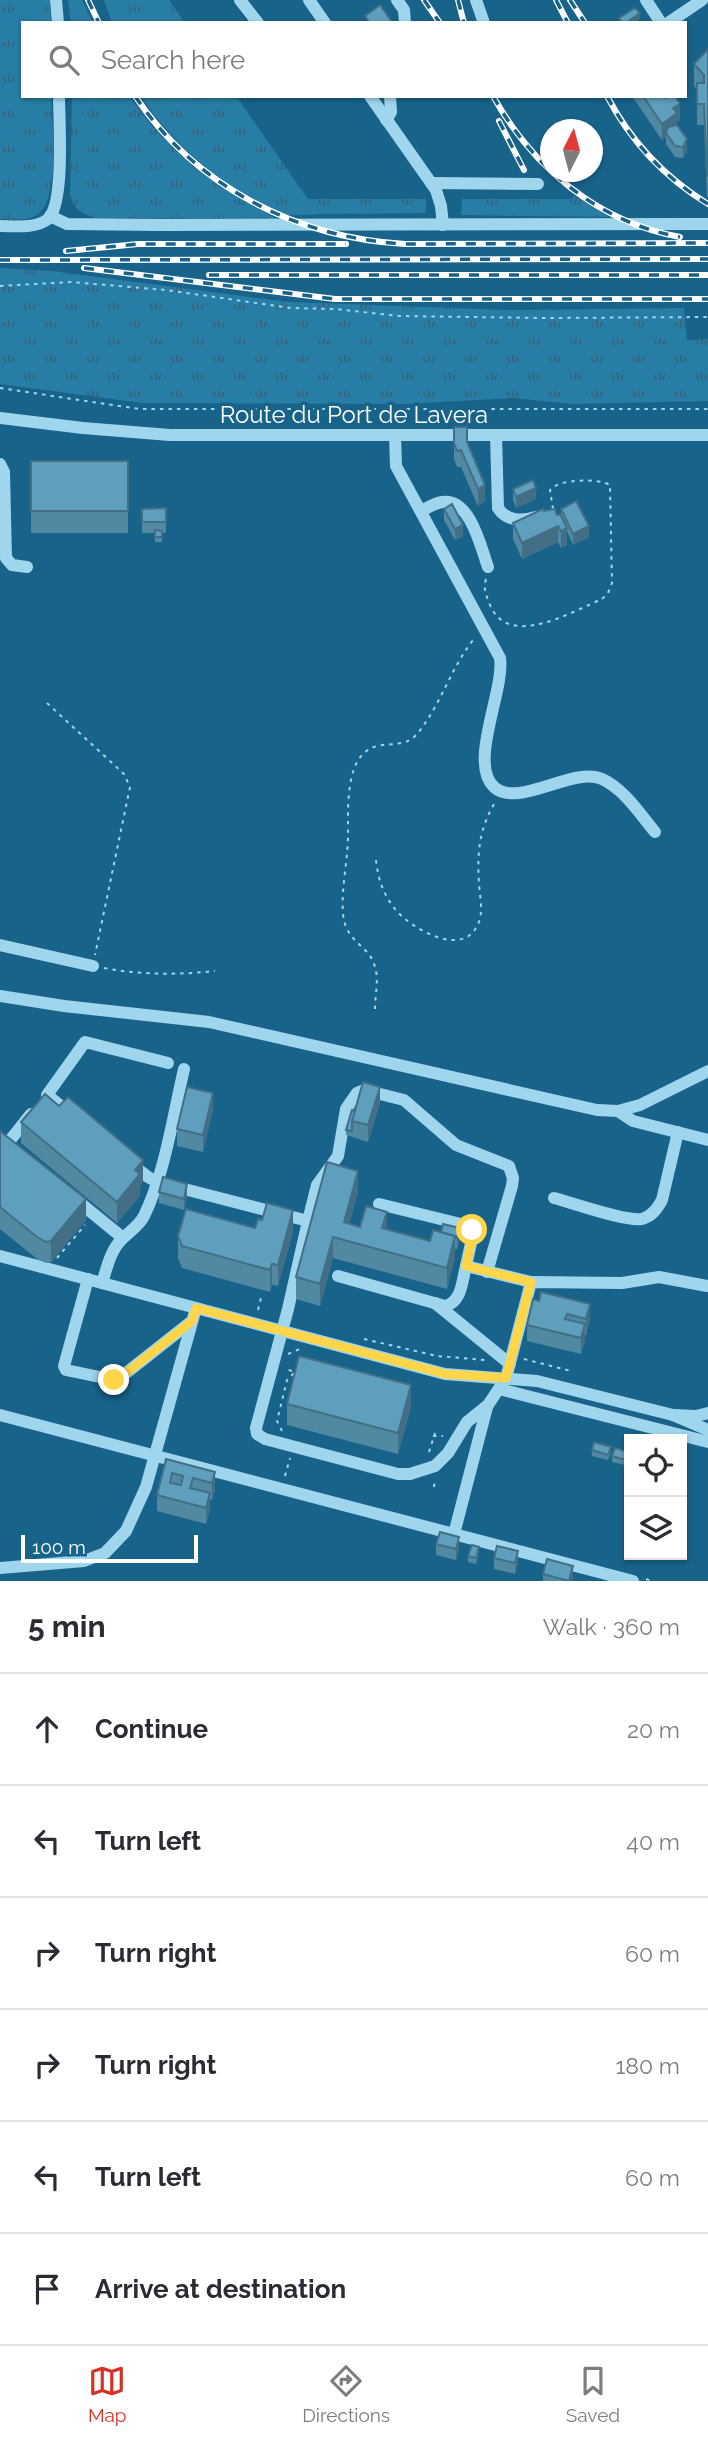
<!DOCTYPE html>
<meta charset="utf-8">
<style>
:root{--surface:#fff;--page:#f2f2f3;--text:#2b2b33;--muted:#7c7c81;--line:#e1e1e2;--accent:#d93025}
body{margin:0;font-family:Raleway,sans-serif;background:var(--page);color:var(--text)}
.controls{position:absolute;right:21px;bottom:21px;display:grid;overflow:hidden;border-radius:0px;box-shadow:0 2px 5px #0004}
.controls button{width:63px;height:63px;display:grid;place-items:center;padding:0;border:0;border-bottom:2px solid var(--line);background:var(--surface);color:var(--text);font:35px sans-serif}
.compass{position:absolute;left:540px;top:119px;width:63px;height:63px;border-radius:50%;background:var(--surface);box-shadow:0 2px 5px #0004;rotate:6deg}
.scale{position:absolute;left:21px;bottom:18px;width:177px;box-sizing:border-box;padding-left:7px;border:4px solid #fff;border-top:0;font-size:19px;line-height:24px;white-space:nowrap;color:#fff;-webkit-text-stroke:5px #186389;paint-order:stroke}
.stop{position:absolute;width:21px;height:21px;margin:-16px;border:5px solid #ffd54a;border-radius:50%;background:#fff}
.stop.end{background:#ffd54a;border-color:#fff;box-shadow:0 2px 7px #0008}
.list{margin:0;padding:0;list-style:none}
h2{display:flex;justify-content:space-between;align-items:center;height:91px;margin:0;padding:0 28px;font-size:30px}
h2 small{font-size:23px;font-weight:400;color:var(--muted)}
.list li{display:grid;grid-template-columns:46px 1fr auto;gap:21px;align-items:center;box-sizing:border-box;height:112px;padding:0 28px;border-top:2px solid var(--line)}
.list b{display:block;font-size:26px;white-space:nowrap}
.list em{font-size:23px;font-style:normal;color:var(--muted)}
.icon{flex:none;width:38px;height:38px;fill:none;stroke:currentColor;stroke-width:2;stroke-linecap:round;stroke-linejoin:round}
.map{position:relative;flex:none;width:708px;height:1581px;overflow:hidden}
.search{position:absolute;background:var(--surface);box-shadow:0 2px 5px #0004;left:21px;right:21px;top:21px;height:77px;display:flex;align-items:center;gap:18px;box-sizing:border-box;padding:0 24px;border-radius:0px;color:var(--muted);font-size:26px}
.sheet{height:763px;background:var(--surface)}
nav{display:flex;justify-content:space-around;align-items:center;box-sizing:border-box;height:98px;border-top:2px solid var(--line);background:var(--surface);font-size:19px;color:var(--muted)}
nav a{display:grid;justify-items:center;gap:4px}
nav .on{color:var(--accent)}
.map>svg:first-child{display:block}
.grass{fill:url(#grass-tufts)}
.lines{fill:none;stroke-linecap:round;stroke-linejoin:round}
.path{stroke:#a0d5ee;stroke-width:2;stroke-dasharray:3.5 5;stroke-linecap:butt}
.minor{stroke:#a0d5ee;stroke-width:12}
.rail-casing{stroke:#fff;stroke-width:6}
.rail{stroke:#186389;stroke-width:3.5;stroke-dasharray:10;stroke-linecap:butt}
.wall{fill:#5189a3}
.shaded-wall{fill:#426f85}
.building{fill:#5e9fbe;stroke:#426f85;stroke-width:2;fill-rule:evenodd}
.route{stroke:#ffd54a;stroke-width:9}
.labels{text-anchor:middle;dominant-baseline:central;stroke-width:7;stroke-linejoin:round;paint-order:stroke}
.street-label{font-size:24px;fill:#fff;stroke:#186389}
</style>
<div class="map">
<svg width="708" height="1581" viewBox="0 0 708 1581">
<defs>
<pattern id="grass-tufts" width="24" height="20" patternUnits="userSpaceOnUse" patternTransform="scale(1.75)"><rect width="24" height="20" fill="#277da6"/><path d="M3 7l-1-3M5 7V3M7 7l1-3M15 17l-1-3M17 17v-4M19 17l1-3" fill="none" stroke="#3a6479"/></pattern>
</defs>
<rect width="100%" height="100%" fill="#186389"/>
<g class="grass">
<path d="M0,0H50L51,23H23V96H51C52,124 61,197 38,214C27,222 12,219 0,219Z"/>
<polygon points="68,0 82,0 93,23 71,23"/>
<polygon points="104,0 169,0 185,23 112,23"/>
<path d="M72,96H129C174,158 210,183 277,219L95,218C82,214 73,208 70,195Z"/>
<path d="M141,96H236L308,199H426V213C392,213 357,214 323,214C311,214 296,217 285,214C237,202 166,138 141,96Z"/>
<polygon points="574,196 609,217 461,215 462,199 572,199"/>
<polygon points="0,268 52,271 289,302 512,310 684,308 687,340 708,339 708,401 573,404 513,398 405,404 142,403 0,384"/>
</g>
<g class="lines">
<g class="path">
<polyline points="0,286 71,282 166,290 291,308 335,309 399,316 544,318 708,317"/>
<polyline points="0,388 139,409 708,409"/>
<polyline points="283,410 284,422"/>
<path d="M486,579C483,589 486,595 490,605C509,650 573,611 602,599L608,593L612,583L610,485C598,478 558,479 550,490L553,509"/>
<polyline points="47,703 124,774 130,787 95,955"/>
<path d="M376,860C378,879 383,894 395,909C410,928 462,958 477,926C484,914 480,898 479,884C477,853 479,828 496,801"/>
<path d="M104,968C141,975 178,975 215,971"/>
<path d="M375,1009C375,996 379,979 375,967C370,945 346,944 343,914C341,887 348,861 348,834C348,812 346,769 364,753C380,738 403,751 417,734C441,705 451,667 474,639"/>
<polyline points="57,1258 85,1225"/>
<polyline points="258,1310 262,1294"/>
<polyline points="364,1339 437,1356 485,1360"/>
<polyline points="288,1354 302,1348"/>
<polyline points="524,1359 571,1371"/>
<polyline points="282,1431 277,1421 287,1380 295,1372 286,1369"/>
<polyline points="433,1436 443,1436"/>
<polyline points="429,1452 435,1433"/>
<polyline points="285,1476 290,1458"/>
<polyline points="434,1487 435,1479"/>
<polyline points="646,1579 652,1581"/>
</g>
<g class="minor">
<polyline points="56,0 58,23"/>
<polyline points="240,0 258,23"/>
<polyline points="309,0 325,23"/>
<polyline points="397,0 404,10 405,23"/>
<polyline points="476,0 484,23"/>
<polyline points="646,0 661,23"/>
<polyline points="668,23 702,0"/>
<polyline points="370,96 436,190 441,206 443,225"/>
<polyline points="386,120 391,112 390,96"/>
<polyline points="431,183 538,184"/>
<polyline points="50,216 67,224 160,225 708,224"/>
<path d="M0,226C14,226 36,229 48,219C65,203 59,121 59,96"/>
<polyline points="0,418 83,428 170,435 708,435"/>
<path d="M395,435L396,466L500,658C505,690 468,763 494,787C518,809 573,766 602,779C624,789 640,814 655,832"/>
<path d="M496,435L498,508C507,522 522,521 536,517"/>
<polyline points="0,464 4,472 6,558 12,565 27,567"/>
<path d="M421,511C427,508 435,503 442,502C470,497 481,548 488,567"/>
<polyline points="0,945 93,966"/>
<polyline points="0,996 64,1006 209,1022 597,1110 618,1111 633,1121 708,1140"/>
<polyline points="618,1111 640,1105 708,1071"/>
<polyline points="73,1116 47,1095 85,1042 168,1063"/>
<polyline points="7,1144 31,1114"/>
<polyline points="130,1163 148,1177 157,1182 308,1221 288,1309 256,1428 257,1434 265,1439 398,1474 410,1474 435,1466 448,1453 467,1422 488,1405 506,1378 531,1282 622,1283 659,1277 707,1286"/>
<polyline points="74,1198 123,1238"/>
<path d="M554,1198C573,1203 626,1222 642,1219C652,1216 657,1209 662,1200L678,1132"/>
<polyline points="379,1204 469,1226 473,1234 466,1266"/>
<polyline points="308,1221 317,1185 338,1156 346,1109 357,1093 364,1090 404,1100 456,1145 509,1166 513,1178 512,1186 487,1272"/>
<polyline points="0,1256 445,1374 537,1381 673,1415"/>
<path d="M338,1276L445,1306C462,1302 462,1281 466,1266L531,1282"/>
<polyline points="88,1279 64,1366 66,1370 114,1380 121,1377 192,1321"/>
<path d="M102,1283C107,1268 110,1251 122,1239C130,1231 139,1226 144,1216C165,1173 173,1116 184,1069"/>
<polyline points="435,1303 510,1364"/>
<polyline points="499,1389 708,1442"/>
<polyline points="708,1413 696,1416 673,1415 708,1430"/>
<polyline points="0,1415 633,1581"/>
<polyline points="454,1534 487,1407"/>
<polyline points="0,1568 84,1561 105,1553 126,1531 146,1487 196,1308"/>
</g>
<g class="rail-casing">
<g id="rail">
<polyline points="88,0 99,23"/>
<polyline points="424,0 440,23"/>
<polyline points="458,0 464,23"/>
<polyline points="556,0 568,23"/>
<polyline points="570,0 585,23"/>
<path d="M135,96C196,187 297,238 405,244L708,243"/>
<path d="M493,96C533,168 598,222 680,237"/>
<path d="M607,96C631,142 664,177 708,204"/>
<polyline points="499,121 524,170"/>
<polyline points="66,251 138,244 346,244"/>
<polyline points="0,260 708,259"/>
<polyline points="84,268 335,299 708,299"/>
<polyline points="209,275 708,275"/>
</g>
</g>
<use href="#rail" class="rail"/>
</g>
<g class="wall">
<polygon points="708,49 708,197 707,197 704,125 697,125 697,89 694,86 694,64"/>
<polygon points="632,96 665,96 680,120 677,122 677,125 687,150 683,158 675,157 666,144 666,137 662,140"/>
<polygon points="454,427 467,443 485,501 478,506 461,467 457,467 454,459"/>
<rect x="31" y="461" width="97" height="72"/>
<polygon points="513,489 536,499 516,508 513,500"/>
<polygon points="166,508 166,533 162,533 162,542 155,542 155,533 142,533 142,509"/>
<polygon points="444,509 463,536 455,540 444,520"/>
<polygon points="561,509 589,537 573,545 567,531 567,545 561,548 558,542 522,559 513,539 513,523 544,511 561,516"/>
<polygon points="380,1103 368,1142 346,1135 346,1130 355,1111"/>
<polygon points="213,1109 203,1152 177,1146 177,1129"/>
<polygon points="21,1122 143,1182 140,1186 140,1196 117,1223 21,1143"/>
<polygon points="0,1131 86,1220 51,1262 46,1263 37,1259 0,1229"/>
<polygon points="159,1192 187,1195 184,1210 159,1203"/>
<polygon points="358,1192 349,1224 360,1227 387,1229 430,1241 433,1230 460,1239 457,1249 455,1249 455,1257 447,1289 333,1258 320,1306 296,1299 296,1277"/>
<polygon points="255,1228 293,1232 278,1286 272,1285 270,1292 182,1268 178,1258 178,1236"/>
<polygon points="533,1299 590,1320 586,1335 585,1335 585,1340 581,1354 527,1341 527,1325"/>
<polygon points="287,1404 411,1407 398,1454 287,1425"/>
<polygon points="592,1450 611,1452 608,1460 592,1456"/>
<polygon points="629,1452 629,1466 612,1462 612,1456"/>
<polygon points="166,1459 215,1472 215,1489 212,1500 210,1499 210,1510 206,1524 157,1511 157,1495"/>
<polygon points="436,1544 459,1548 456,1560 436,1555"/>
<polygon points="479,1552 476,1564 468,1562 468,1556"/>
<polygon points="494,1558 518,1562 515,1574 494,1569"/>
<polygon points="543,1574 573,1577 572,1581 543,1581"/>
</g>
<g class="shaded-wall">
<polygon points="640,13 640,19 634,23 626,23"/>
<polygon points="680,104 680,120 677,122 677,130 666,133 666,137 662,140 662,124 673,108"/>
<polygon points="687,139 687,150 683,158 683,147"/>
<polygon points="485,485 485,501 478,506 478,489"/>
<polygon points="536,488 536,499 516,508 516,497"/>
<polygon points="463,525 463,536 455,540 455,529"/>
<polygon points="558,526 558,542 522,559 522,543"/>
<polygon points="589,526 589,537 573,545 573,534"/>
<polygon points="567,528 567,545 561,548 561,531"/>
<polygon points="380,1087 380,1103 368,1142 368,1125"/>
<polygon points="213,1093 213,1109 203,1152 203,1135"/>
<polygon points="143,1160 143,1182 140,1186 140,1196 117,1223 117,1202 135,1170"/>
<polygon points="358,1171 358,1192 345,1240 344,1222"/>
<polygon points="187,1184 187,1195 184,1210 184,1199"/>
<polygon points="86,1199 86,1220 51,1262 51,1241"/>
<polygon points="293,1210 293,1232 278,1286 278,1265"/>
<polygon points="387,1212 387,1233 382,1228"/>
<polygon points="460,1228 460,1239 457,1249 457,1238"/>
<polygon points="455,1236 455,1257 447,1289 447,1268"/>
<polygon points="333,1237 333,1258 320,1306 320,1284"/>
<polygon points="272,1264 272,1285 270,1292 270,1270"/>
<polygon points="590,1304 590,1320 586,1335 586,1319"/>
<polygon points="585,1324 585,1340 581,1354 581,1338"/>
<polygon points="411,1385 411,1407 398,1454 398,1433"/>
<polygon points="215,1472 215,1489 212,1500 212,1483"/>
<polygon points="210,1493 210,1510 206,1524 206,1508"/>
<polygon points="459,1537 459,1548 456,1560 456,1549"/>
<polygon points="518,1551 518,1562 515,1574 515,1563"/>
<polygon points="573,1566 573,1577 572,1581 569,1581"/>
</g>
<g class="building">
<polygon points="380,5 392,22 390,23 370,23 365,16"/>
<polygon points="635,8 640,13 626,23 622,23 619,18"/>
<polygon points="708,49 708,176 707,176 704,104 697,104 697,83 704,83 704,75 694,64"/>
<polygon points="643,96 665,96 666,98 669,96 675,96 680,104 673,108 677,113 662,124"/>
<polygon points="677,125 687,139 683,147 675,146 666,133 668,127"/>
<polygon points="454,427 467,427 467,442 485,485 478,489 461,450 457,451 454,443"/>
<rect x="31" y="461" width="97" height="50"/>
<polygon points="533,480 536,488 516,497 513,489"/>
<polygon points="576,501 589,526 573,534 561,509"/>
<polygon points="452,504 463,525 455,529 444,509"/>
<polygon points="166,508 166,522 142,522 142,509"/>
<polygon points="543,509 544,511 555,509 557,515 560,514 567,528 561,531 558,526 522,543 513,523"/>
<polygon points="155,530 162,531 162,537 155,537"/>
<polygon points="363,1082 380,1087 368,1125 352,1121"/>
<polygon points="187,1087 213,1093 203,1135 177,1129"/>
<polygon points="45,1094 59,1106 68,1097 143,1160 135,1170 140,1174 117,1202 21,1122"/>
<polygon points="352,1110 355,1111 352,1121 352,1131 346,1130"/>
<polygon points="0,1131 86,1199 51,1241 46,1242 37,1237 0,1207"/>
<polygon points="327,1162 358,1171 344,1222 360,1227 366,1206 387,1212 382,1228 430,1241 433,1230 455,1236 447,1268 333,1237 320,1284 296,1277"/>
<polygon points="163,1177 187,1184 184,1199 159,1192"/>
<polygon points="267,1203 293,1210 278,1265 272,1264 270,1270 182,1246 178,1236 186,1209 255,1228 258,1219 262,1220"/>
<polygon points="443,1224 460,1228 457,1238 455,1237 455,1236 441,1232"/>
<polygon points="541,1292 590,1304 586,1319 567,1314 565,1319 585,1324 581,1338 527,1325 533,1299 539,1301"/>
<polygon points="299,1356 411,1385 398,1433 287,1404"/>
<polygon points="594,1442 611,1447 608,1455 592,1450"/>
<polygon points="615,1448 629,1452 629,1461 612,1456"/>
<path d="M166,1459L215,1472L212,1483L193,1478L190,1488L210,1493L206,1508L157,1495ZM172,1473L183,1476L181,1485L170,1483Z"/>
<polygon points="440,1532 459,1537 456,1549 436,1544"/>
<polygon points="472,1545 479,1547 476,1558 468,1556"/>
<polygon points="497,1546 518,1551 515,1563 494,1558"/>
<polygon points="547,1559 573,1566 569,1581 543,1574"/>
</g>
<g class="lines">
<polyline class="route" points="114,1380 121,1377 192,1321 196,1308 445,1374 506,1378 531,1282 466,1266 473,1234 472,1230"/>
</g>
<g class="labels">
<g class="street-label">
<text x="354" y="414">Route du Port de Lavera</text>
</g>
</g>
</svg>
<div class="controls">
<button><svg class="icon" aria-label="locate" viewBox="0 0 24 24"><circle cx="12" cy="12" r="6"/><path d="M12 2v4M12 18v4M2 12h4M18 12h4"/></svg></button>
<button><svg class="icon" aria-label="layers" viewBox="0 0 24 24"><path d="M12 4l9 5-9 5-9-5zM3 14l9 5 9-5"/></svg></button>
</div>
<svg class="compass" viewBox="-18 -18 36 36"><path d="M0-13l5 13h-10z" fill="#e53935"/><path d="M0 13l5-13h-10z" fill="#7c7c81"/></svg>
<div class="scale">100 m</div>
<div class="stop" style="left:472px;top:1230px"></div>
<div class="stop end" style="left:114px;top:1380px"></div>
<div class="search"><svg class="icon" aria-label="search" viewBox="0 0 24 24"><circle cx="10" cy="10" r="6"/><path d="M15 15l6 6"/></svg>Search here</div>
</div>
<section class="sheet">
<h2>5 min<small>Walk · 360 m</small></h2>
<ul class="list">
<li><svg class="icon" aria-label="ahead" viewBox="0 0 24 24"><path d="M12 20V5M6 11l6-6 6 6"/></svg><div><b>Continue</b></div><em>20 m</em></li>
<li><svg class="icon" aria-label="left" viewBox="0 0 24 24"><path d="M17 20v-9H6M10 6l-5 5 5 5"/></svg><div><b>Turn left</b></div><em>40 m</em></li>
<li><svg class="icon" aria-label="right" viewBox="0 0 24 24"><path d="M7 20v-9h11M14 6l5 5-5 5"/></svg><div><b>Turn right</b></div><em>60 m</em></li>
<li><svg class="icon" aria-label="right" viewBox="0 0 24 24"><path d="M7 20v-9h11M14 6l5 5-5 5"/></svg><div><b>Turn right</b></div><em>180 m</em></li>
<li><svg class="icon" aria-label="left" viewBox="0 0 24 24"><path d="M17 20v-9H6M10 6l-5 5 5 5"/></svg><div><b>Turn left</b></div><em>60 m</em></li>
<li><svg class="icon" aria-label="arrive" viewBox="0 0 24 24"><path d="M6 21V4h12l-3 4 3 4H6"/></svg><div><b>Arrive at destination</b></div></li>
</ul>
</section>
<nav>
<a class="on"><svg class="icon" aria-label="map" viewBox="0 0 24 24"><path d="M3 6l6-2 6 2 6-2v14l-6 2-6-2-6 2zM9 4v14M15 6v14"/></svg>Map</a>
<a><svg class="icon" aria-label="directions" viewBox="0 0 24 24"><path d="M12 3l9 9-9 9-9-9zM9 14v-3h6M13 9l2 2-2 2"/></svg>Directions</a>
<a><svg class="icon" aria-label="saved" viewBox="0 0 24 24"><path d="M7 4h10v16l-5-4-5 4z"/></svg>Saved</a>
</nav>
